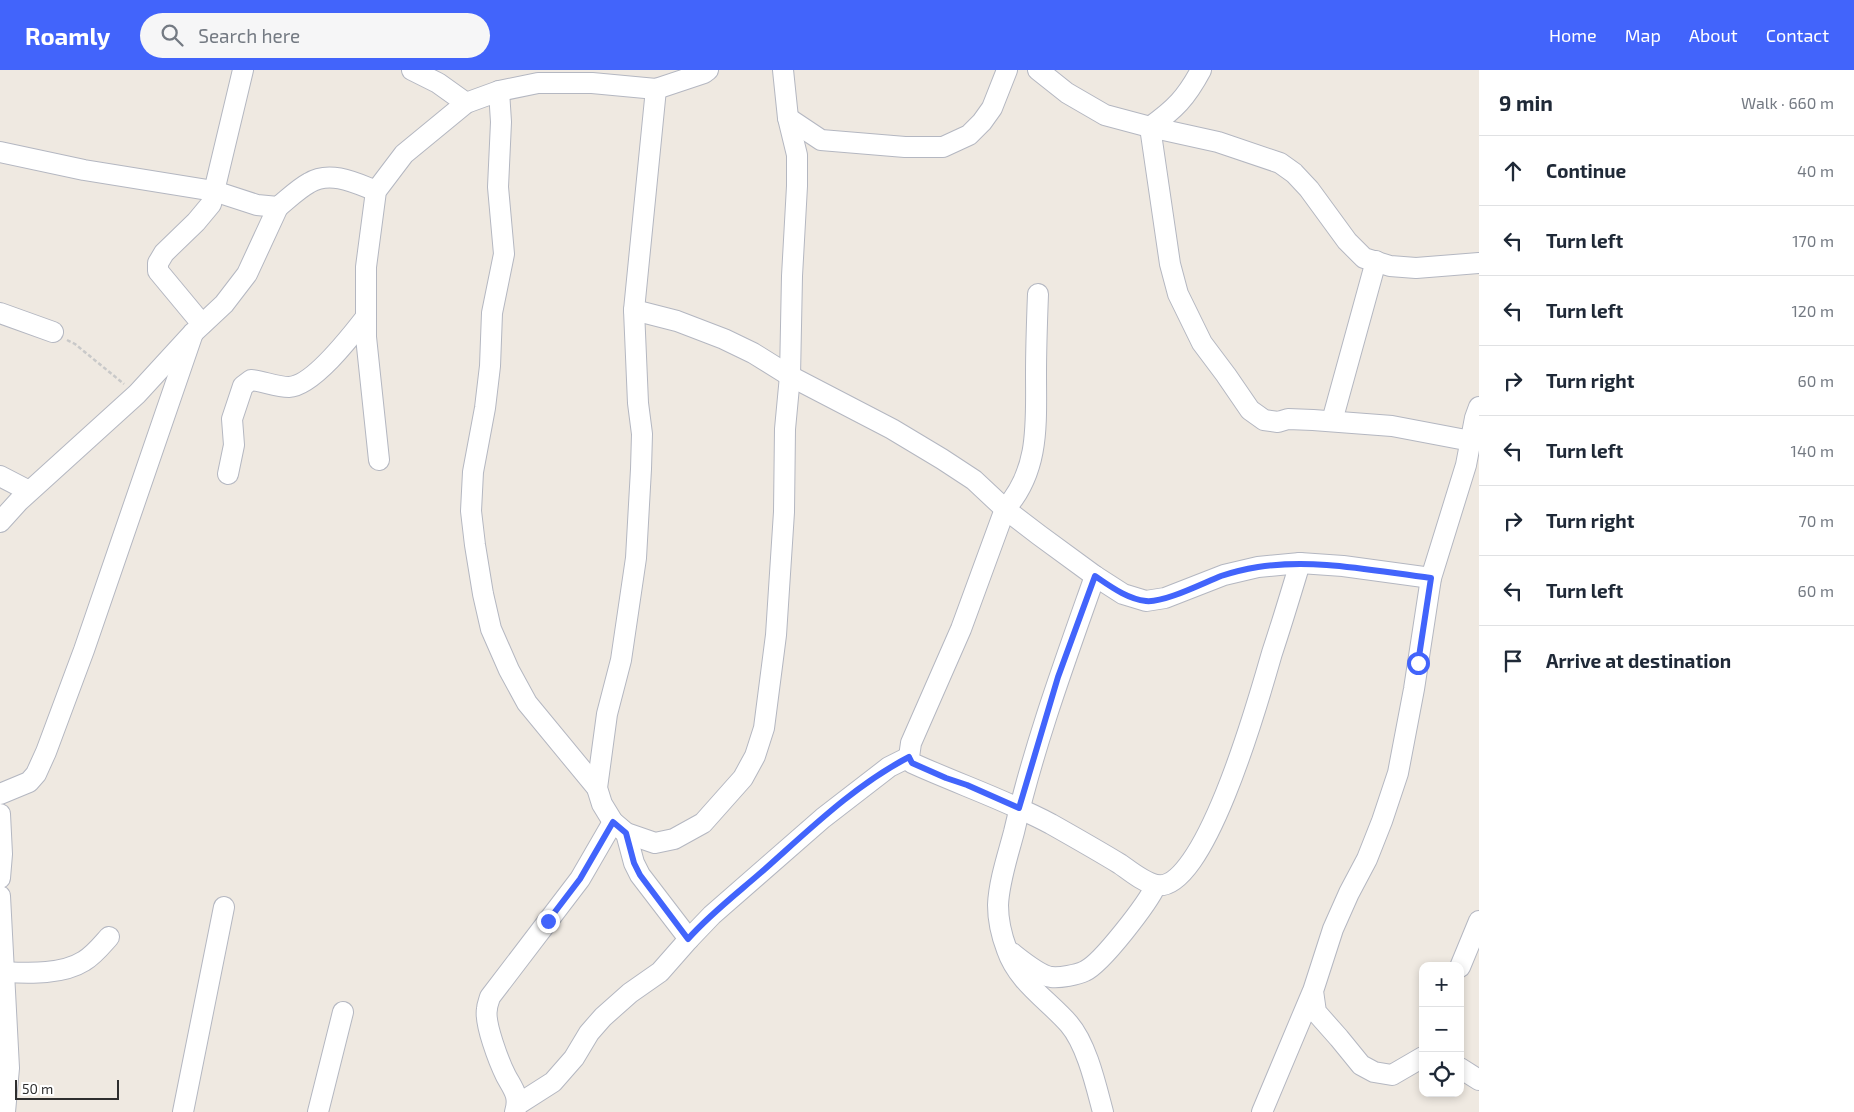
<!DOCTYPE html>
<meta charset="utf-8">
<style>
:root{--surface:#fff;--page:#f6f6f7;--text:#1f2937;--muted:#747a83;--line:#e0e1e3;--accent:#4264fb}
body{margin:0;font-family:"Exo 2",sans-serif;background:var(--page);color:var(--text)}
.controls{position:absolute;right:15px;bottom:15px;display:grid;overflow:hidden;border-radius:10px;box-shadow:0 2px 8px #0003}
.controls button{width:45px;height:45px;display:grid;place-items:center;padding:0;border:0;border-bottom:1px solid var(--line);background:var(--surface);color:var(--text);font:25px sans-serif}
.scale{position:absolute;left:15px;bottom:12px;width:104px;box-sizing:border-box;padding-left:5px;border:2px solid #2e2e2e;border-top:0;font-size:14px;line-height:18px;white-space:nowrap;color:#2e2e2e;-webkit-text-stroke:4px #fff;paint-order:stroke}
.stop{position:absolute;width:15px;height:15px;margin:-11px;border:4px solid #4264fb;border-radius:50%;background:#fff}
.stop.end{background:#4264fb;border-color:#fff;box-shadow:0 1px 5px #0008}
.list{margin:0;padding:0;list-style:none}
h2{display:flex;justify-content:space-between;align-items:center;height:65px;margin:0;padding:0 20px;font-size:21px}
h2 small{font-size:16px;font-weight:400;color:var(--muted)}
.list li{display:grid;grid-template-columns:32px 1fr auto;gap:15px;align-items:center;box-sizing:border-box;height:70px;padding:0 20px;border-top:1px solid var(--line)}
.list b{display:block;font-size:19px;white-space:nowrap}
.list em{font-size:16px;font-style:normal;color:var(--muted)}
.icon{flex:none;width:28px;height:28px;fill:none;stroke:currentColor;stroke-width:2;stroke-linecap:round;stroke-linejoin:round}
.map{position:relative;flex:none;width:1479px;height:1042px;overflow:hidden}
header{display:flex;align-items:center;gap:30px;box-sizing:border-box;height:70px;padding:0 25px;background:var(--accent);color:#fff}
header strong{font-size:24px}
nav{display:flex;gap:28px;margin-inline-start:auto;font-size:18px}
.search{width:350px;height:45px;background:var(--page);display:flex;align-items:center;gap:12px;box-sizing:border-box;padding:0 18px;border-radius:28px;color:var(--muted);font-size:19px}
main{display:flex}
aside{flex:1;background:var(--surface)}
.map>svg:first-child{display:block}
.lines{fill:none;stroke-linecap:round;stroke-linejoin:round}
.minor-casing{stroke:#b4b7c1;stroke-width:22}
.path{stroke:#c9c9c9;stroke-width:2.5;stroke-dasharray:4 2.5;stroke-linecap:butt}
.minor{stroke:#fff;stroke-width:20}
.route{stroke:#4264fb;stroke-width:6}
</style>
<header>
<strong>Roamly</strong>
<div class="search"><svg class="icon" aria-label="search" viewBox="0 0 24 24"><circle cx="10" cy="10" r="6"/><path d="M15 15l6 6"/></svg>Search here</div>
<nav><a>Home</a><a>Map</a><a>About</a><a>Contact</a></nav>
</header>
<main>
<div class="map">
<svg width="1479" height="1042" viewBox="0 0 1479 1042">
<rect width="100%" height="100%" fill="#efe9e1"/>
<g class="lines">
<g class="minor-casing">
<g id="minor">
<polyline points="412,0 438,13 466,33"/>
<polyline points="1038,0 1067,23 1105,45 1150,57 1218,72 1280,93 1294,103 1309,119 1347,171 1364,188 1390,196 1416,198 1479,193"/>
<path d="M1201,0C1186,28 1175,39 1150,57L1170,194L1178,224L1202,273L1226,305L1250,340L1264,350L1278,352L1288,349L1313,350L1392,356L1471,371"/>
<polyline points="656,19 634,240 638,333 642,364 641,399 636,488 621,590 607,644 597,718 602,734 613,752 626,763 655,773 674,769 703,753 743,708 755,686 764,658 776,565 784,442 785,359 790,306 792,206 797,116 797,85 788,48 783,0"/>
<polyline points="499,21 501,52 498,117 504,184 492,243 490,296 485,338 473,402 471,441 475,475 483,524 491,559 509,600 527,633 597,718"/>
<polyline points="788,48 821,70 905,77 943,77 969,65 982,52 992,38 1007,0"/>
<path d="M0,82L84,100L214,121L257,135L278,137C288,129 298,119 309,113C330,100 356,113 376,121"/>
<path d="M1038,224C1037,250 1036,277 1036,304C1036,353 1040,400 1005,439L961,559L911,673L909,687L912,693C958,714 1006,730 1051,754C1074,767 1097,780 1120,794C1130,801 1143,812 1156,815C1205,825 1261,621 1272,583C1282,553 1291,523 1300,493"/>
<polyline points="634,240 677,251 724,269 753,283 790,306 892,359 942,389 974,410 1005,439 1039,465 1095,506 1123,524 1146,531 1165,528 1224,505 1258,497 1300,493 1343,496 1431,508"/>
<polyline points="0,243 53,262"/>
<polyline points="202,254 158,201 158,193 164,183 196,152 211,134 243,0"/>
<polyline points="1332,351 1376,191"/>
<polyline points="379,390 366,267 366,197 376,121 404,84 466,33 499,21 538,13 592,13 656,19 704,3 708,0"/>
<path d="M228,404L234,375L232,349L243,316L251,310C263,311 276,317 289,317C313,316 352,265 366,247"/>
<polyline points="0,406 29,421"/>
<polyline points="0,452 19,431 137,324 193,263 224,234 247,204 278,137"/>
<path d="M1095,506C1065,591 1034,675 1014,762C1008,785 999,811 998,835C998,849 1002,867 1007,880C1018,912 1048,930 1069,954C1087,975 1096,1016 1103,1042"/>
<polyline points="0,724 29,712 36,704 46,682 84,580 193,263"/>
<polyline points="0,744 2,784 0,808"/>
<polyline points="626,763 634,793 640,805 689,869"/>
<polyline points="0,826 9,998 5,1042"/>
<path d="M1012,883C1021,890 1039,905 1051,907C1060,908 1077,905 1085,901C1102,893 1148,833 1156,815"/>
<polyline points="1460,897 1479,851"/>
<path d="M3,902C28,903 62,905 84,891C94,885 101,876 109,867"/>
<polyline points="1423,987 1392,1005 1374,1002 1361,995 1339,968 1316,942 1313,921 1333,859 1349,823 1367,789 1382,751 1398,703 1414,619 1431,508 1466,395 1475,348 1479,337"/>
<polyline points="1460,998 1479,1010"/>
<polyline points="517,1035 553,1012 574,988 589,963 603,947 630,923 660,902 689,869 712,845 823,748 889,697 909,687"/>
<polyline points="183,1042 224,837"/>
<polyline points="318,1042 343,942"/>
<path d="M515,1042C520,1026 513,1019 506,1006C499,992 484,953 487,939C487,935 489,931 490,927L580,809L613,752"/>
<polyline points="1262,1042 1312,923"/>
</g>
</g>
<polyline class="path" points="67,270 75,274 124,314"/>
<use href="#minor" class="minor"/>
</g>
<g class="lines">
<path class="route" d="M548,851L580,809L613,752L626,763L634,793L640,805L688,869C711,843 739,822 765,799C810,759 855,715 909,687L912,693L946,708L967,715L1019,738L1058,607L1095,506C1110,516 1127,529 1146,531C1164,533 1203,513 1221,506C1233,502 1246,499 1258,497C1316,488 1374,501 1431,508L1418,593"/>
</g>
</svg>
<div class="controls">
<button>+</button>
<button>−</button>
<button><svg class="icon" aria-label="locate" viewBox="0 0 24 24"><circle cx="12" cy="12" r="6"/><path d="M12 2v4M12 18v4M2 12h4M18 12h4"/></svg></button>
</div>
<div class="scale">50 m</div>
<div class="stop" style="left:1418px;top:593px"></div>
<div class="stop end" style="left:548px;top:851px"></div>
</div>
<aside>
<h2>9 min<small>Walk · 660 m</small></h2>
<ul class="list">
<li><svg class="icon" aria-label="ahead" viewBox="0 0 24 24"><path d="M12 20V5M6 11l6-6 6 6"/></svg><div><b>Continue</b></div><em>40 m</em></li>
<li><svg class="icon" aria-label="left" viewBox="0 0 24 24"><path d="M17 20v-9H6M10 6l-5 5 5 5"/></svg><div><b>Turn left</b></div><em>170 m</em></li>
<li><svg class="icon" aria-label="left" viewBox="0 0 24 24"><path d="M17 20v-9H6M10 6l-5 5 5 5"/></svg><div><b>Turn left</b></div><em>120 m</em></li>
<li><svg class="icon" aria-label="right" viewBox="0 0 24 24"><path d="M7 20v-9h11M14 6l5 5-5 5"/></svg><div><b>Turn right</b></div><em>60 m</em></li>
<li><svg class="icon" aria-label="left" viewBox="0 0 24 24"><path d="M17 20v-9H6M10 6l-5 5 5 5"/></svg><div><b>Turn left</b></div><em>140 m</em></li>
<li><svg class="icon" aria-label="right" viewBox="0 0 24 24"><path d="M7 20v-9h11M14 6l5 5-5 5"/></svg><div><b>Turn right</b></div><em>70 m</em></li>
<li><svg class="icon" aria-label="left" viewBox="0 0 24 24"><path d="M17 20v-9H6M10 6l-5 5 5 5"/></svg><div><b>Turn left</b></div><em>60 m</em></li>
<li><svg class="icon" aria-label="arrive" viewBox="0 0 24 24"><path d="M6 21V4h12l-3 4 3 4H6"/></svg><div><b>Arrive at destination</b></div></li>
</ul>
</aside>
</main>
